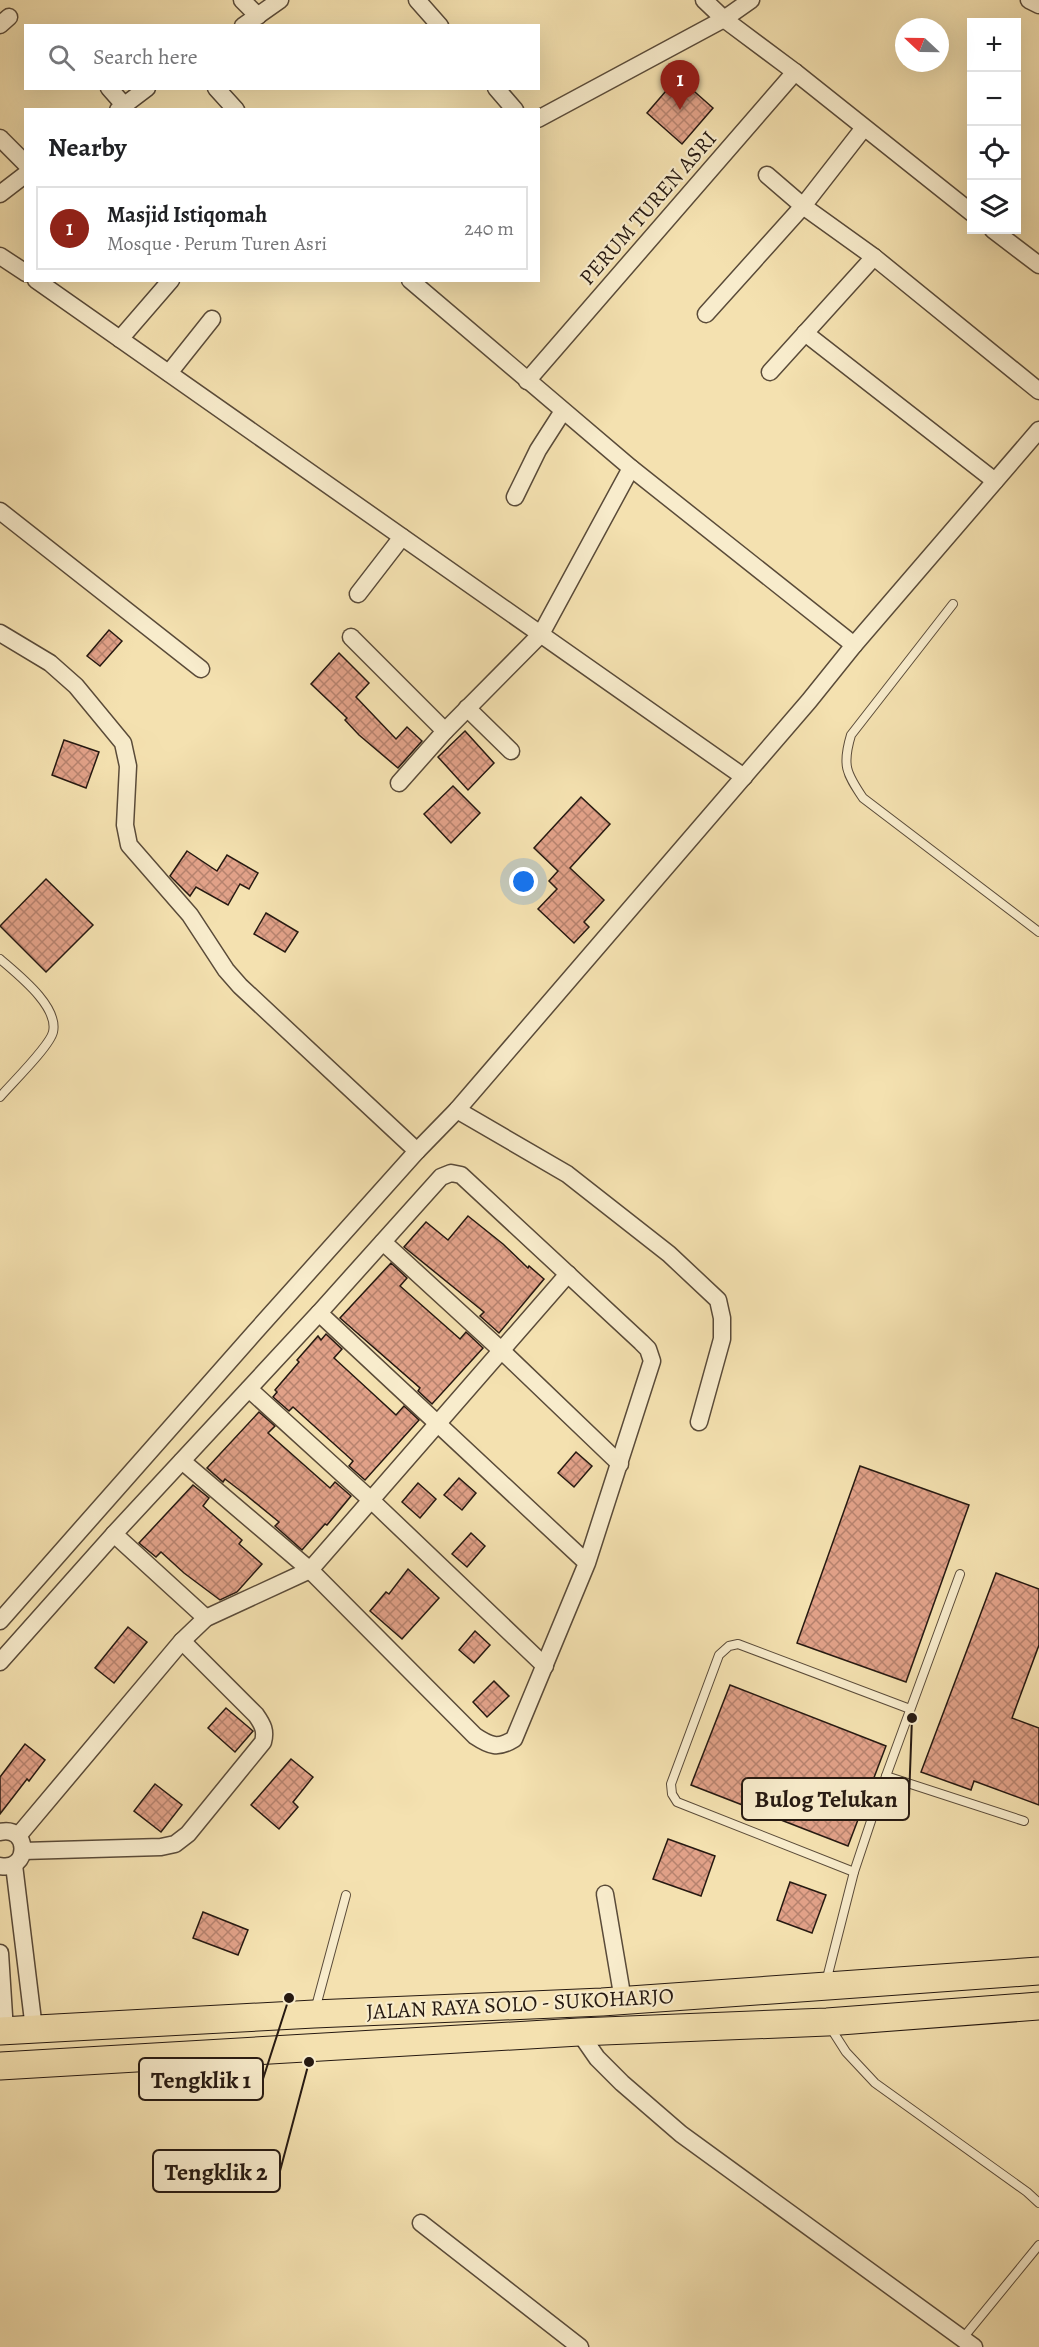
<!DOCTYPE html>
<meta charset="utf-8">
<style>
:root{--surface:#fff;--page:#f2f2f2;--text:#202124;--muted:#757577;--line:#e0e0e0;--accent:#8f2418}
body{margin:0;font-family:Alegreya,serif;background:var(--page);color:var(--text)}
.controls{position:absolute;right:18px;top:18px;display:grid;overflow:hidden;border-radius:0px;box-shadow:0 6px 24px #0002}
.controls button{width:54px;height:54px;display:grid;place-items:center;padding:0;border:0;border-bottom:2px solid var(--line);background:var(--surface);color:var(--text);font:30px sans-serif}
.compass{position:absolute;left:895px;top:18px;width:54px;height:54px;border-radius:50%;background:var(--surface);box-shadow:0 6px 24px #0002;rotate:292deg}
.you{position:absolute;left:524px;top:882px;width:21px;height:21px;margin:-15px;border:4px solid #fff;border-radius:50%;background:#1a73e8;box-shadow:0 0 0 9px #1a73e833}
.badge{display:grid;place-items:center;width:39px;height:39px;border-radius:50%;background:var(--accent);color:#fff;font-size:20px;font-weight:700}
.pin{position:absolute;translate:-50% -50px;filter:drop-shadow(0 2px 3px #0008)}
.pin::after{content:'';position:absolute;top:32px;width:21px;height:18px;background:inherit;clip-path:polygon(0 0,100% 0,50% 100%)}
.list{margin:0;padding:0;list-style:none}
h2{display:flex;justify-content:space-between;align-items:center;height:78px;margin:0;padding:0 24px;font-size:26px}
h2 small{font-size:20px;font-weight:400;color:var(--muted)}
.list li{display:grid;grid-template-columns:39px 1fr auto;gap:18px;align-items:center;box-sizing:border-box;height:84px;margin:0 12px 12px;padding:0 12px;border:2px solid var(--line);border-radius:0px}
.list b{display:block;font-size:22px;white-space:nowrap}
.list p{margin:0;font-size:20px;white-space:nowrap;color:var(--muted)}
.list em{font-size:20px;font-style:normal;color:var(--muted)}
.icon{flex:none;width:33px;height:33px;fill:none;stroke:currentColor;stroke-width:2;stroke-linecap:round;stroke-linejoin:round}
.map{position:relative;flex:none;width:1039px;height:2347px;overflow:hidden}
.search{position:absolute;background:var(--surface);box-shadow:0 6px 24px #0002;left:24px;top:24px;width:516px;height:66px;display:flex;align-items:center;gap:15px;box-sizing:border-box;padding:0 21px;border-radius:0px;color:var(--muted);font-size:22px}
.panel{position:absolute;background:var(--surface);box-shadow:0 6px 24px #0002;left:24px;top:108px;width:516px;height:174px;border-radius:0px}
.map>svg:first-child{display:block}
.building{fill:url(#building-cross-hatch);stroke:#261911;stroke-width:1.5}
.lines{fill:none;stroke-linecap:round;stroke-linejoin:round}
.lane-casing{stroke:#5a4b39;stroke-width:10}
.street-casing{stroke:#5a4b39;stroke-width:19}
.primary-casing{stroke:#261911;stroke-width:29}
.lane{stroke:#f8eccc;stroke-width:8}
.street{stroke:#f8eccc;stroke-width:16}
.primary{stroke:#f4e1b0;stroke-width:27}
.labels{text-anchor:middle;dominant-baseline:central;stroke-width:4.5;stroke-linejoin:round;paint-order:stroke}
.street-label{font-size:22px;fill:#261911;stroke:#f8eccc}
.leader{fill:none;stroke:#261911;stroke-width:2}
.callout-dot{fill:#261911;stroke:#f8eccc;stroke-width:2}
.callout{fill:#f8eccc;stroke:#261911;stroke-width:2}
.callout-label{font-size:24px;text-anchor:middle;font-weight:bold;fill:#261911}
</style>
<div class="map">
<svg width="1039" height="2347" viewBox="0 0 1039 2347">
<defs>
<pattern id="building-cross-hatch" width="8" height="8" patternUnits="userSpaceOnUse" patternTransform="scale(1.5)"><rect width="8" height="8" fill="#e1a188"/><path d="M0 0l8 8M0 8l8-8" fill="none" stroke="#b6826e"/></pattern>
</defs>
<rect width="100%" height="100%" fill="#f4e1b0"/>
<filter id="stains"><feTurbulence type="fractalNoise" baseFrequency=".00333" numOctaves="4"/><feColorMatrix values="0 0 0 0 .2 0 0 0 0 .09 0 0 0 0 .02 0 0 0 .5 -.17"/></filter>
<radialGradient id="worn" r=".72"><stop offset=".6" stop-color="#630" stop-opacity="0"/><stop offset="1" stop-color="#630" stop-opacity=".3"/></radialGradient>
<g class="building">
<polygon points="678,77 713,108 682,144 647,113"/>
<polygon points="109,630 122,641 100,666 87,656"/>
<polygon points="339,653 369,683 356,697 396,739 407,727 422,741 398,768 359,735 345,720 347,718 311,684"/>
<polygon points="465,731 494,763 468,790 438,757"/>
<polygon points="64,740 99,752 86,788 52,775"/>
<polygon points="453,786 480,813 451,843 424,814"/>
<polygon points="581,797 610,824 570,868 604,900 584,922 589,927 574,943 538,909 557,889 549,881 558,871 534,848"/>
<polygon points="187,851 217,871 227,855 258,873 249,889 240,884 228,905 196,887 190,896 170,876"/>
<polygon points="46,879 93,925 46,972 0,926"/>
<polygon points="266,913 298,932 285,952 254,934"/>
<polygon points="468,1216 503,1244 528,1268 529,1266 544,1279 499,1333 480,1316 484,1312 404,1247 426,1222 448,1240"/>
<polygon points="391,1263 407,1278 400,1286 460,1339 466,1332 483,1348 432,1404 418,1391 420,1388 340,1318"/>
<polygon points="326,1334 342,1349 334,1358 396,1415 404,1406 419,1420 365,1480 349,1466 353,1461 293,1407 289,1411 273,1397 277,1392 275,1390 299,1362 297,1360 318,1336 321,1340"/>
<polygon points="259,1412 275,1426 268,1433 330,1488 335,1482 351,1496 327,1525 325,1524 302,1550 275,1526 279,1522 246,1495 225,1479 223,1482 207,1468"/>
<polygon points="576,1452 592,1466 574,1487 558,1473"/>
<polygon points="860,1466 969,1505 906,1682 797,1643"/>
<polygon points="459,1478 476,1493 462,1510 444,1495"/>
<polygon points="418,1483 436,1499 420,1518 402,1502"/>
<polygon points="193,1485 209,1498 203,1506 242,1540 239,1544 262,1564 237,1592 220,1600 184,1573 161,1552 156,1557 139,1543"/>
<polygon points="471,1533 485,1546 467,1567 452,1554"/>
<polygon points="408,1569 439,1598 402,1639 370,1611 386,1592 389,1594"/>
<polygon points="996,1573 1039,1589 1039,1645 1012,1718 1039,1728 1039,1805 974,1781 971,1790 921,1772"/>
<polygon points="128,1627 147,1642 114,1683 95,1668"/>
<polygon points="475,1631 490,1645 474,1663 459,1650"/>
<polygon points="494,1681 509,1696 487,1717 473,1702"/>
<polygon points="730,1685 886,1746 848,1846 691,1785"/>
<polygon points="226,1708 253,1731 235,1752 208,1728"/>
<polygon points="25,1744 45,1760 29,1781 27,1779 0,1814 0,1777"/>
<polygon points="291,1759 313,1777 293,1802 298,1807 279,1829 251,1805"/>
<polygon points="155,1784 182,1805 161,1832 134,1811"/>
<polygon points="668,1839 715,1856 701,1896 653,1879"/>
<polygon points="790,1882 826,1895 812,1933 777,1920"/>
<polygon points="203,1912 248,1930 238,1955 193,1938"/>
</g>
<g class="lines">
<g class="lane-casing">
<g id="lane">
<path d="M953,604L851,735C842,765 846,773 863,798L1039,932"/>
<path d="M0,959C17,974 59,1006 53,1032C50,1046 11,1084 0,1097"/>
<polyline points="886,1776 1024,1821"/>
<polyline points="854,1872 677,1802 672,1794 671,1784 719,1655 729,1646 738,1644 910,1709"/>
<polyline points="826,1982 854,1872 886,1776 960,1574"/>
<polyline points="315,2010 346,1895"/>
<polyline points="830,2027 846,2052 875,2083 1027,2192 1039,2203"/>
<polyline points="963,2338 1039,2245"/>
</g>
</g>
<g class="street-casing">
<g id="street">
<polyline points="242,0 258,16"/>
<polyline points="417,0 440,26"/>
<polyline points="704,0 724,19 795,72 972,213"/>
<polyline points="1029,0 1039,5"/>
<polyline points="0,25 9,17"/>
<polyline points="243,26 280,0"/>
<polyline points="109,88 124,105"/>
<polyline points="216,88 236,110"/>
<polyline points="496,88 515,110"/>
<polyline points="118,110 147,88"/>
<polyline points="538,119 724,19 751,0"/>
<polyline points="0,138 26,164"/>
<polyline points="767,175 803,206 874,257 1039,391"/>
<polyline points="0,194 26,174"/>
<polyline points="993,230 1039,265"/>
<polyline points="0,256 26,273"/>
<polyline points="36,280 744,777"/>
<polyline points="410,280 631,468 854,645"/>
<polyline points="706,314 803,206 863,129"/>
<polyline points="805,333 995,481"/>
<polyline points="120,339 171,280"/>
<polyline points="770,372 874,257"/>
<polyline points="169,373 212,319"/>
<polyline points="527,381 795,72"/>
<polyline points="515,497 538,450 563,411"/>
<polyline points="0,511 201,669"/>
<polyline points="358,594 402,537"/>
<polyline points="0,633 50,663 76,686 123,743 128,766 125,825 129,845 190,915 226,970 240,986 417,1151"/>
<polyline points="351,637 445,731"/>
<polyline points="467,708 511,751"/>
<polyline points="399,783 445,731 541,634 631,468"/>
<polyline points="457,1110 567,1174 669,1254 718,1300 722,1318 722,1339 699,1422"/>
<polyline points="383,1242 501,1350 620,1464"/>
<polyline points="249,1389 371,1500 545,1666"/>
<path d="M182,1461L310,1570L475,1736C490,1746 498,1749 514,1739L587,1563L652,1361L648,1349L641,1342L461,1175L451,1173L441,1177L319,1313L587,1563"/>
<polyline points="114,1534 206,1618"/>
<polyline points="0,1621 255,1332 417,1151 457,1110 809,701 854,645 1039,430"/>
<polyline points="0,1662 114,1534 319,1313"/>
<path d="M0,1832C30,1825 30,1872 0,1866"/>
<polyline points="18,1836 182,1641 206,1618 310,1570 568,1274"/>
<path d="M23,1851L161,1847L175,1844L188,1834L263,1742C266,1731 263,1725 256,1715L182,1641"/>
<polyline points="14,1865 34,2029"/>
<polyline points="605,1894 623,2000"/>
<polyline points="0,1953 5,2031"/>
<polyline points="579,2032 597,2058 622,2083 681,2134 974,2347"/>
<polyline points="421,2223 580,2347"/>
</g>
</g>
<g class="primary-casing">
<g id="primary">
<polyline points="0,2031 314,2014 602,2002 1039,1971"/>
<polyline points="0,2066 579,2032 827,2022 1039,2006"/>
</g>
</g>
<use href="#lane" class="lane"/>
<use href="#street" class="street"/>
<use href="#primary" class="primary"/>
</g>
<g class="labels">
<g class="street-label">
<text transform="translate(648 208) rotate(-49)">PERUM TUREN ASRI</text>
<text transform="translate(520 2004) rotate(-3)">JALAN RAYA SOLO - SUKOHARJO</text>
</g>
</g>
<path class="leader" d="M912 1718L909 1799M289 1998L263 2079M309 2062L280 2171"/>
<g class="callout-dot">
<circle cx="912" cy="1718" r="6"/>
<circle cx="289" cy="1998" r="6"/>
<circle cx="309" cy="2062" r="6"/>
</g>
<g class="callout">
<rect x="742" y="1778" width="167" height="42" rx="6"/>
<rect x="139" y="2058" width="124" height="42" rx="6"/>
<rect x="153" y="2150" width="127" height="42" rx="6"/>
</g>
<g class="callout-label">
<text x="826" y="1807">Bulog Telukan</text>
<text x="201" y="2088">Tengklik 1</text>
<text x="216" y="2180">Tengklik 2</text>
</g>
<rect width="100%" height="100%" filter="url(#stains)"/>
<rect width="100%" height="100%" fill="url(#worn)"/>
</svg>
<div class="controls">
<button>+</button>
<button>−</button>
<button><svg class="icon" aria-label="locate" viewBox="0 0 24 24"><circle cx="12" cy="12" r="6"/><path d="M12 2v4M12 18v4M2 12h4M18 12h4"/></svg></button>
<button><svg class="icon" aria-label="layers" viewBox="0 0 24 24"><path d="M12 4l9 5-9 5-9-5zM3 14l9 5 9-5"/></svg></button>
</div>
<svg class="compass" viewBox="-18 -18 36 36"><path d="M0-13l5 13h-10z" fill="#e53935"/><path d="M0 13l5-13h-10z" fill="#757577"/></svg>
<div class="you"></div>
<div class="pin badge" style="left:680px;top:110px">1</div>
<div class="search"><svg class="icon" aria-label="search" viewBox="0 0 24 24"><circle cx="10" cy="10" r="6"/><path d="M15 15l6 6"/></svg>Search here</div>
<section class="panel">
<h2>Nearby<small></small></h2>
<ul class="list">
<li><span class="badge">1</span><div><b>Masjid Istiqomah</b><p>Mosque · Perum Turen Asri</p></div><em>240 m</em></li>
</ul>
</section>
</div>
